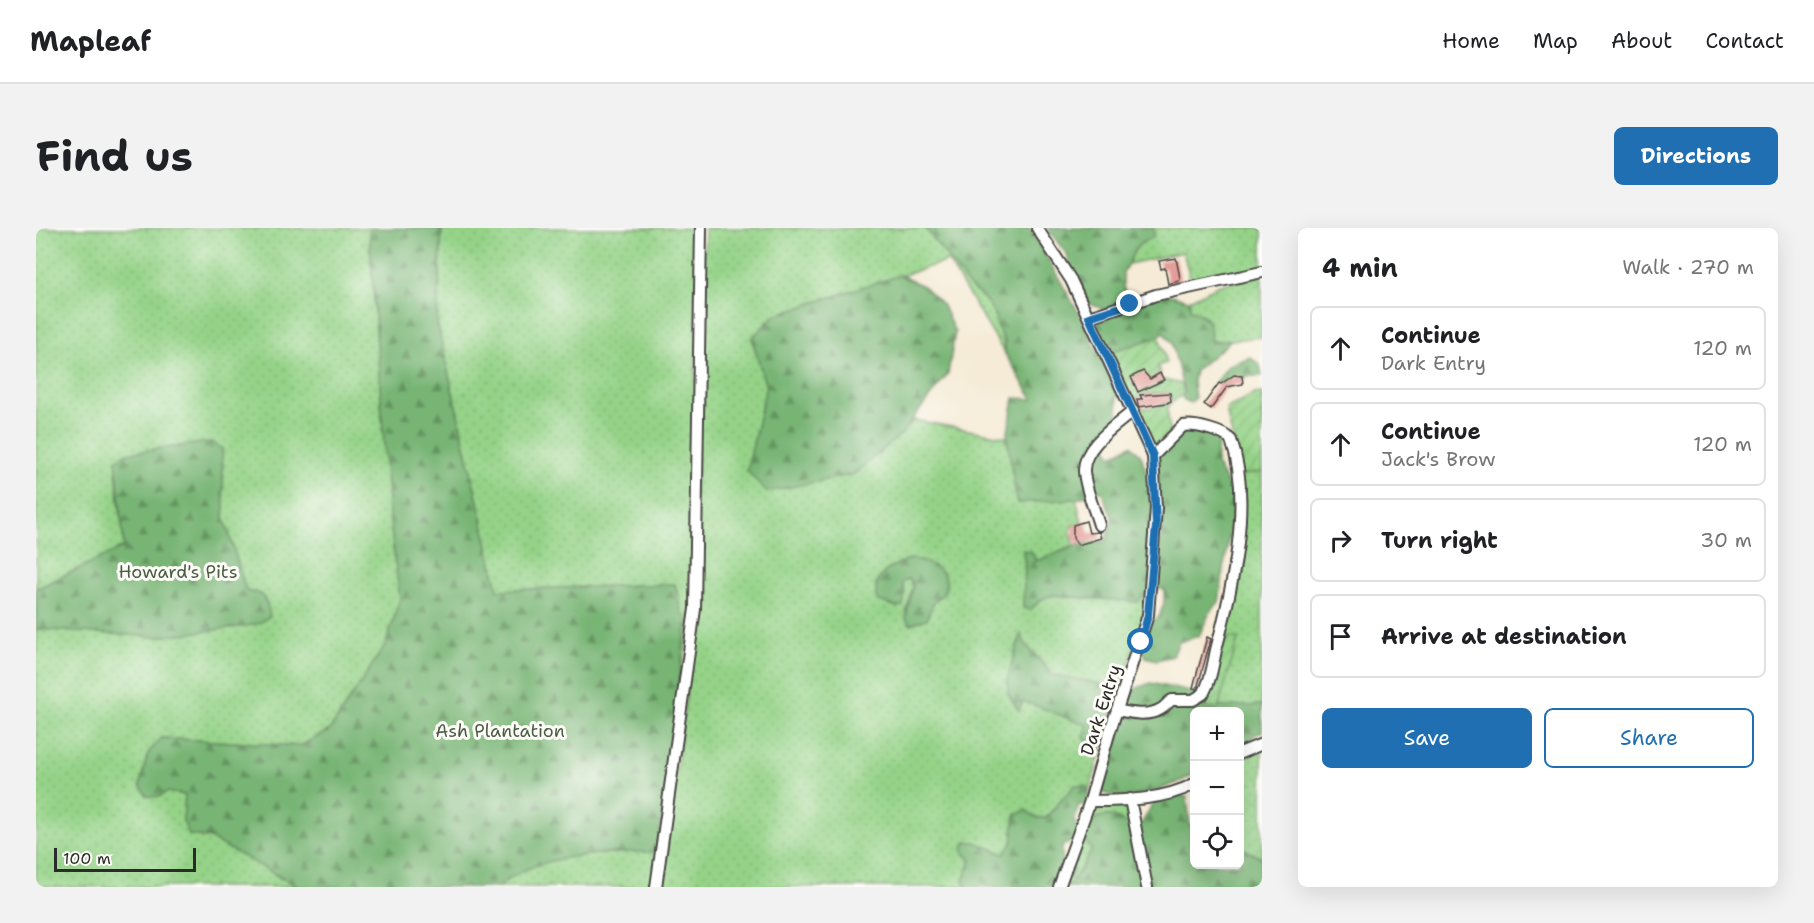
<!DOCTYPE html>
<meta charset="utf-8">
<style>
:root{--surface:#fff;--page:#f2f2f2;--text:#202124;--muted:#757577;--line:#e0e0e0;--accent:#1f6fb2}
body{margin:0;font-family:"Shantell Sans",sans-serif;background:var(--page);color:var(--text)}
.controls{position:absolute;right:18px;bottom:18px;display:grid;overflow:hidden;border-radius:9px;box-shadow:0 6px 24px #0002}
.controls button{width:54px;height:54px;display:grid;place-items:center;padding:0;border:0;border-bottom:2px solid var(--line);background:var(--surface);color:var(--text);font:30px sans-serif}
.scale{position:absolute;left:18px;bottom:15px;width:142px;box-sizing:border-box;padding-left:6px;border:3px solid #2b2b2b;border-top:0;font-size:16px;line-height:21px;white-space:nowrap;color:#2b2b2b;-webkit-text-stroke:4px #fdfcf7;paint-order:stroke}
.stop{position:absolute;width:18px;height:18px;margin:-14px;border:4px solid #1f6fb2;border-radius:50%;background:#fff}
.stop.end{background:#1f6fb2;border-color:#fff;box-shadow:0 2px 6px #0008}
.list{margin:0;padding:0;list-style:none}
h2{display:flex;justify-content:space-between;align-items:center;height:78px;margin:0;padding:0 24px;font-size:26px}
h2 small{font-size:20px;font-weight:400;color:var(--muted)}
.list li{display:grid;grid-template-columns:39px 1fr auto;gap:18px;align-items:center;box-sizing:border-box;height:84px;margin:0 12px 12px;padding:0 12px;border:2px solid var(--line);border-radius:9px}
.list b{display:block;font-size:22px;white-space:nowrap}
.list p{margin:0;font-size:20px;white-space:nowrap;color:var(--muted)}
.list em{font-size:20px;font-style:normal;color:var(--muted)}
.actions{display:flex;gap:12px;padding:18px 24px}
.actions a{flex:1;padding:14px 0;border:2px solid var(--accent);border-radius:9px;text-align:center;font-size:21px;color:var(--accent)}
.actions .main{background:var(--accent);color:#fff}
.icon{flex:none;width:33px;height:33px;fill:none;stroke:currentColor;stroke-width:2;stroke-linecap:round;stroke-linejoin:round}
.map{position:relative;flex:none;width:1226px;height:659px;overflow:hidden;border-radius:9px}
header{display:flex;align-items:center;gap:36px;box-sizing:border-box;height:84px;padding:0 30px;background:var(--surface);border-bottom:2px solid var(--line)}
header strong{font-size:28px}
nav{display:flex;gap:33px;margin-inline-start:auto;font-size:21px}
.intro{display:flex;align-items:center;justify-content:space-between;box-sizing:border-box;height:144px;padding:0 36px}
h1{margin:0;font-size:42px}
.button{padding:15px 27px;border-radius:9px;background:var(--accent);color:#fff;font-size:21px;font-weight:700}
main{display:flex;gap:36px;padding:0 36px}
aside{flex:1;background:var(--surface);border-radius:9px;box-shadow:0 6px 24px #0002}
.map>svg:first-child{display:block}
.grass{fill:url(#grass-dots);stroke:#607f5a;stroke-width:1.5;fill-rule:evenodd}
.forest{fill:url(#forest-firs);stroke:#527050;stroke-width:1.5}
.garden{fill:url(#garden-furrows);stroke:#607f5a;stroke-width:1.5;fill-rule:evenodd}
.building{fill:#e39996}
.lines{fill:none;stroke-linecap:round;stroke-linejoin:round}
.minor-casing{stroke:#494845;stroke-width:14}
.minor{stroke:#fff;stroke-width:10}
.route{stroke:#1f6fb2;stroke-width:8}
.labels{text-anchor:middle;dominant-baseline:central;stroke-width:6;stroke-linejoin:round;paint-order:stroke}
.park-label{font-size:18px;fill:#4b5d47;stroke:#fdfcf7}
.street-label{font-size:18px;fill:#2b2b2b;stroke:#fdfcf7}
</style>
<header>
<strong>Mapleaf</strong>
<nav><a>Home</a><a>Map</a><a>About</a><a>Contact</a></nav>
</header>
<div class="intro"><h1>Find us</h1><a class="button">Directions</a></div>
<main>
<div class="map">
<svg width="1226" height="659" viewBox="0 0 1226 659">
<defs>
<pattern id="grass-dots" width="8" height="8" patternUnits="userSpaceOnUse" patternTransform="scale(1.5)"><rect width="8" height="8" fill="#95d388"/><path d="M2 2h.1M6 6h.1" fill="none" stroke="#81b576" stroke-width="1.8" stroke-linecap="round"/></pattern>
<pattern id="forest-firs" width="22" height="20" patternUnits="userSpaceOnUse" patternTransform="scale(1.5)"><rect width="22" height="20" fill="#78b574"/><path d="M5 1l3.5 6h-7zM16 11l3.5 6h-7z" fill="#63935f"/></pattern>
<pattern id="garden-furrows" width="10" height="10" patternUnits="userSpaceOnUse" patternTransform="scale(1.5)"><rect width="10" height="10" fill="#95d388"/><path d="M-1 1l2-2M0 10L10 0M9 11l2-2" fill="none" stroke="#81b576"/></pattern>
</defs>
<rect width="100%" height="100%" fill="#fdfcf7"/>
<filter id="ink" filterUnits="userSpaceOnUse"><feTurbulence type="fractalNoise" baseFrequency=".0167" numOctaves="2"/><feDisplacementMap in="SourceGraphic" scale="12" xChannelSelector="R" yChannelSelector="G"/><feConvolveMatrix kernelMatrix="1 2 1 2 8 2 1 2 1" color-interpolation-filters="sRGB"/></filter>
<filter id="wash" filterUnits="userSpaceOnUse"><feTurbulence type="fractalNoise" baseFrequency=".008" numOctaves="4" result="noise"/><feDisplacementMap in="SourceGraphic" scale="24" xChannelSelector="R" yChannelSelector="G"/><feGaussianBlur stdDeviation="1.35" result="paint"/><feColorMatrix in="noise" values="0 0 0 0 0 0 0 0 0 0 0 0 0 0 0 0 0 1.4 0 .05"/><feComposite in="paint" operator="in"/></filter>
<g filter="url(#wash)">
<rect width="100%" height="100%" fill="#f5ebd6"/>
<g class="grass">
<polygon points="0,0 333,0 353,286 364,371 350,416 294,502 264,518 126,510 112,525 104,556 149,567 147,593 166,611 172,609 262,659 0,659 0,401 122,409 225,366 210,363 188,289 186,220 80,244 88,319 0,361"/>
<polygon points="406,0 662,0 656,375 644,462 645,384 639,356 462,362 401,95"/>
<path d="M669,0H889C904,17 918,36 931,55C936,62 943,65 948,71C960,86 968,108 969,126L912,33L739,87L716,110L730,159L711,243L818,246L865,206L878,192L971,209L981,275L1040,271L1046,294L1037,297L1034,302L1039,318L1000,333L987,322L989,338L987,380L1000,377L1006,371L1016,367L1055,371L1105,370L1109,363L1108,391L1082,468L1081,459L1017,447L990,417L985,407C975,434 967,456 983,482L986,472L1051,497L1065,522L1053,566L1026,570L1010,590L979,587L976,616L968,626L939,614L927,622L935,633L927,653L930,659H625L652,453ZM897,337L908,365L896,375L891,391L874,396L870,384L877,358L872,350L866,355L869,365L841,372L840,356Z"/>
<path d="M1117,0H1226V41L1155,54L1147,24L1093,36C1094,20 1105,14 1118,9Z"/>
<polygon points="1226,47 1226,109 1174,114 1170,89 1154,81 1153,72 1183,57"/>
<polygon points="1226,244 1226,477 1182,480 1202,411 1189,410 1199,366 1205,247"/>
<polygon points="1226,519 1226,630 1204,619 1204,530"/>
<path d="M1089,576L1097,598C1071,613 1049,622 1040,652L1027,659L1054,588L1071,577Z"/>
<path d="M622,619L617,659H463C496,626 571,624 616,624Z"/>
</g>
<g class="forest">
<path d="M333,0H406L401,95L462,362L639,356L645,384L651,392L642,457L644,462L622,619L616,624C571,624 496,626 463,659H262L172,609L153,607L147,593L149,567L131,564L123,569L111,568L104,557L112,525L126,510L264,518L294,502L350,416L364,371L353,286Z"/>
<path d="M889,0H994L1041,82L1081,165L1082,185L1086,200L1075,208L1071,220L1076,228L1095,217L1105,227L1113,254L1121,325L1125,306L1121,229L1143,207L1154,202L1180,209L1182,216L1180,236L1199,269L1183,374L1174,384L1163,408L1143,414L1137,428L1121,432L1110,429L1106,420L1114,395L1123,389L1128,375V361C1113,359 1110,364 1102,374L1016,367L1006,371L994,382L987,380L989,338L987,322L996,324L1000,333L1042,317L1070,313L1076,289L1065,262L1040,271L981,275L971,209L978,170L997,171L969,126V114L961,99L959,87L947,69L933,58Z"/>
<path d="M1011,0H1117L1118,9C1091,20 1101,26 1087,44V58L1094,75L1129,65L1153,72L1154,81C1171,89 1177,94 1174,113L1195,112L1159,143L1157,153L1159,171L1155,175L1148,173L1146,167L1148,164L1136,115L1127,104L1123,109L1074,124L1060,94L1073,90L1076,85L1052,75L1033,39L1032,28Z"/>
<polygon points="864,47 887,58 906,76 919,104 912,146 865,206 818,246 731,264 711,243 730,159 716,110 739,87"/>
<polygon points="1214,129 1224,137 1226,148 1211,148 1190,160 1180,153 1193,137"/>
<polygon points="174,214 186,220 188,289 210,363 225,366 231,375 234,388 224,395 211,398 122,409 0,401 0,361 88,319 80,232 91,225"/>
<path d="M874,331C889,331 919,344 908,364C906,368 901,370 898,374C895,378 893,386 891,391L874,396L870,390L877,358L875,352L872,351L866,355L869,365L867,378L860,379L841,372C835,348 854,338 874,331Z"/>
<polygon points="985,406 990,417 1017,447 1081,459 1082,468 1065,522 1048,510 1050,497 987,473 983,483 972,466 972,449"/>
<path d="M1115,455L1172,468L1169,480L1226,477V504L1218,507L1213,516L1204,521V484H1158V546C1141,557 1092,574 1073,567C1066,565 1064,559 1062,553L1085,488L1098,461Z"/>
<polygon points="1039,557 1051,558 1053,566 1050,577 1043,577 1038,593 1047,609 1026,618 1026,632 1038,641 1035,649 1021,649 1019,659 930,659 927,653 935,633 926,622 930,614 939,614 968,626 976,616 979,587 990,582 1001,590 1010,590"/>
<path d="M1139,566L1151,569L1154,597L1158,599V636H1204V619L1226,630V659H1029C1043,650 1046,635 1056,622L1048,612L1050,595C1083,577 1076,597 1104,598L1119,572Z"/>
</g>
<g class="garden">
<path d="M1123,109L1131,135L1122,138L1124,145L1114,152L1110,149L1107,160L1109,162L1122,158L1121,156L1129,152L1146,156L1148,165L1131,179L1134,205L1120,218L1116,216L1074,124ZM1134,165L1135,172C1127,178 1109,182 1102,179L1101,171L1105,166Z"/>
<polygon points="1226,165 1226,244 1205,247 1190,181 1218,166"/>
<polygon points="1189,410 1202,410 1182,480 1168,480"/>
</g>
<g id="blocks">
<g class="building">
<polygon points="1140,30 1144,50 1143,53 1132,56 1129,40 1125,41 1123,33"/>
<polygon points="1107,143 1114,151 1124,145 1128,152 1102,164 1095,149"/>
<polygon points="1198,147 1206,148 1207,156 1191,159 1175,181 1168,176 1183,155 1185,156"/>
<polygon points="1134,165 1135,173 1131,175 1103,179 1102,177 1101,171 1106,171 1104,167"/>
<polygon points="1050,293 1053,305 1063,304 1065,310 1042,317 1037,310 1037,297"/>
<polygon points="1171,409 1175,411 1161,461 1157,460 1159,452"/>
</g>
</g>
</g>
<g filter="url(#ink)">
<use href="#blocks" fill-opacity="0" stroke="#494845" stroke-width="1.5"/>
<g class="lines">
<g class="minor-casing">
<g id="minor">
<polyline points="1001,0 1035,52 1117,228 1120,280 1112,387 1073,506 1054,573 1023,659"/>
<polyline points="1053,89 1120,67 1226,44"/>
<path d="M1063,297C1058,280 1049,260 1048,243C1047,218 1081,197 1097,183"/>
<path d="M1081,482C1094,485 1112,489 1125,481C1129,479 1132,474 1136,472H1157L1167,466C1175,453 1177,436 1180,422C1196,361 1217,273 1195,212C1187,203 1159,196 1147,198L1117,228"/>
<polyline points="1204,525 1226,516"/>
<polyline points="1094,571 1111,659"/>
<path d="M1054,573C1087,573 1129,572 1158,556"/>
<polyline points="620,659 659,381 665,0"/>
</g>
</g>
<use href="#minor" class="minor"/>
</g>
</g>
<g class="lines" filter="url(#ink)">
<polyline class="route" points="1094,76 1053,89 1117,228 1120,298 1112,387 1105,414"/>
</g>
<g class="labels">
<g class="park-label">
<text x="142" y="344">Howard's Pits</text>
<text x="464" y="503">Ash Plantation</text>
</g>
<g class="street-label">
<text transform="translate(1065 482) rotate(-72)">Dark Entry</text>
</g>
</g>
</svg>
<div class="controls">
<button>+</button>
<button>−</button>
<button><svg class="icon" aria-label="locate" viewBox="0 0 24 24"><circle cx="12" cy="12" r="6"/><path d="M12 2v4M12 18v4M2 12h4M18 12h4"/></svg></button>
</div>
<div class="scale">100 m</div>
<div class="stop" style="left:1105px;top:414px"></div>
<div class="stop end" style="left:1094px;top:76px"></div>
</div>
<aside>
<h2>4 min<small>Walk · 270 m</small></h2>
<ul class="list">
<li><svg class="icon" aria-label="ahead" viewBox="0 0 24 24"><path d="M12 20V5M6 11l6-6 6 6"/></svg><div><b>Continue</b><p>Dark Entry</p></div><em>120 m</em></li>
<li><svg class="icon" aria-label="ahead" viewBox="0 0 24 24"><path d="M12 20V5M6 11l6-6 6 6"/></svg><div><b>Continue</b><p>Jack's Brow</p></div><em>120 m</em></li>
<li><svg class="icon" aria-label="right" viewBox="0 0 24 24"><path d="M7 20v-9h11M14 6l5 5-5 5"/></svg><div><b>Turn right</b></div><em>30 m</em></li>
<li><svg class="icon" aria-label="arrive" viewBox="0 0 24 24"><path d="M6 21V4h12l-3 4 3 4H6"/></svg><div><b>Arrive at destination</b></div></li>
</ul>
<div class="actions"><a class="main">Save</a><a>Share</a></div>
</aside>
</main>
